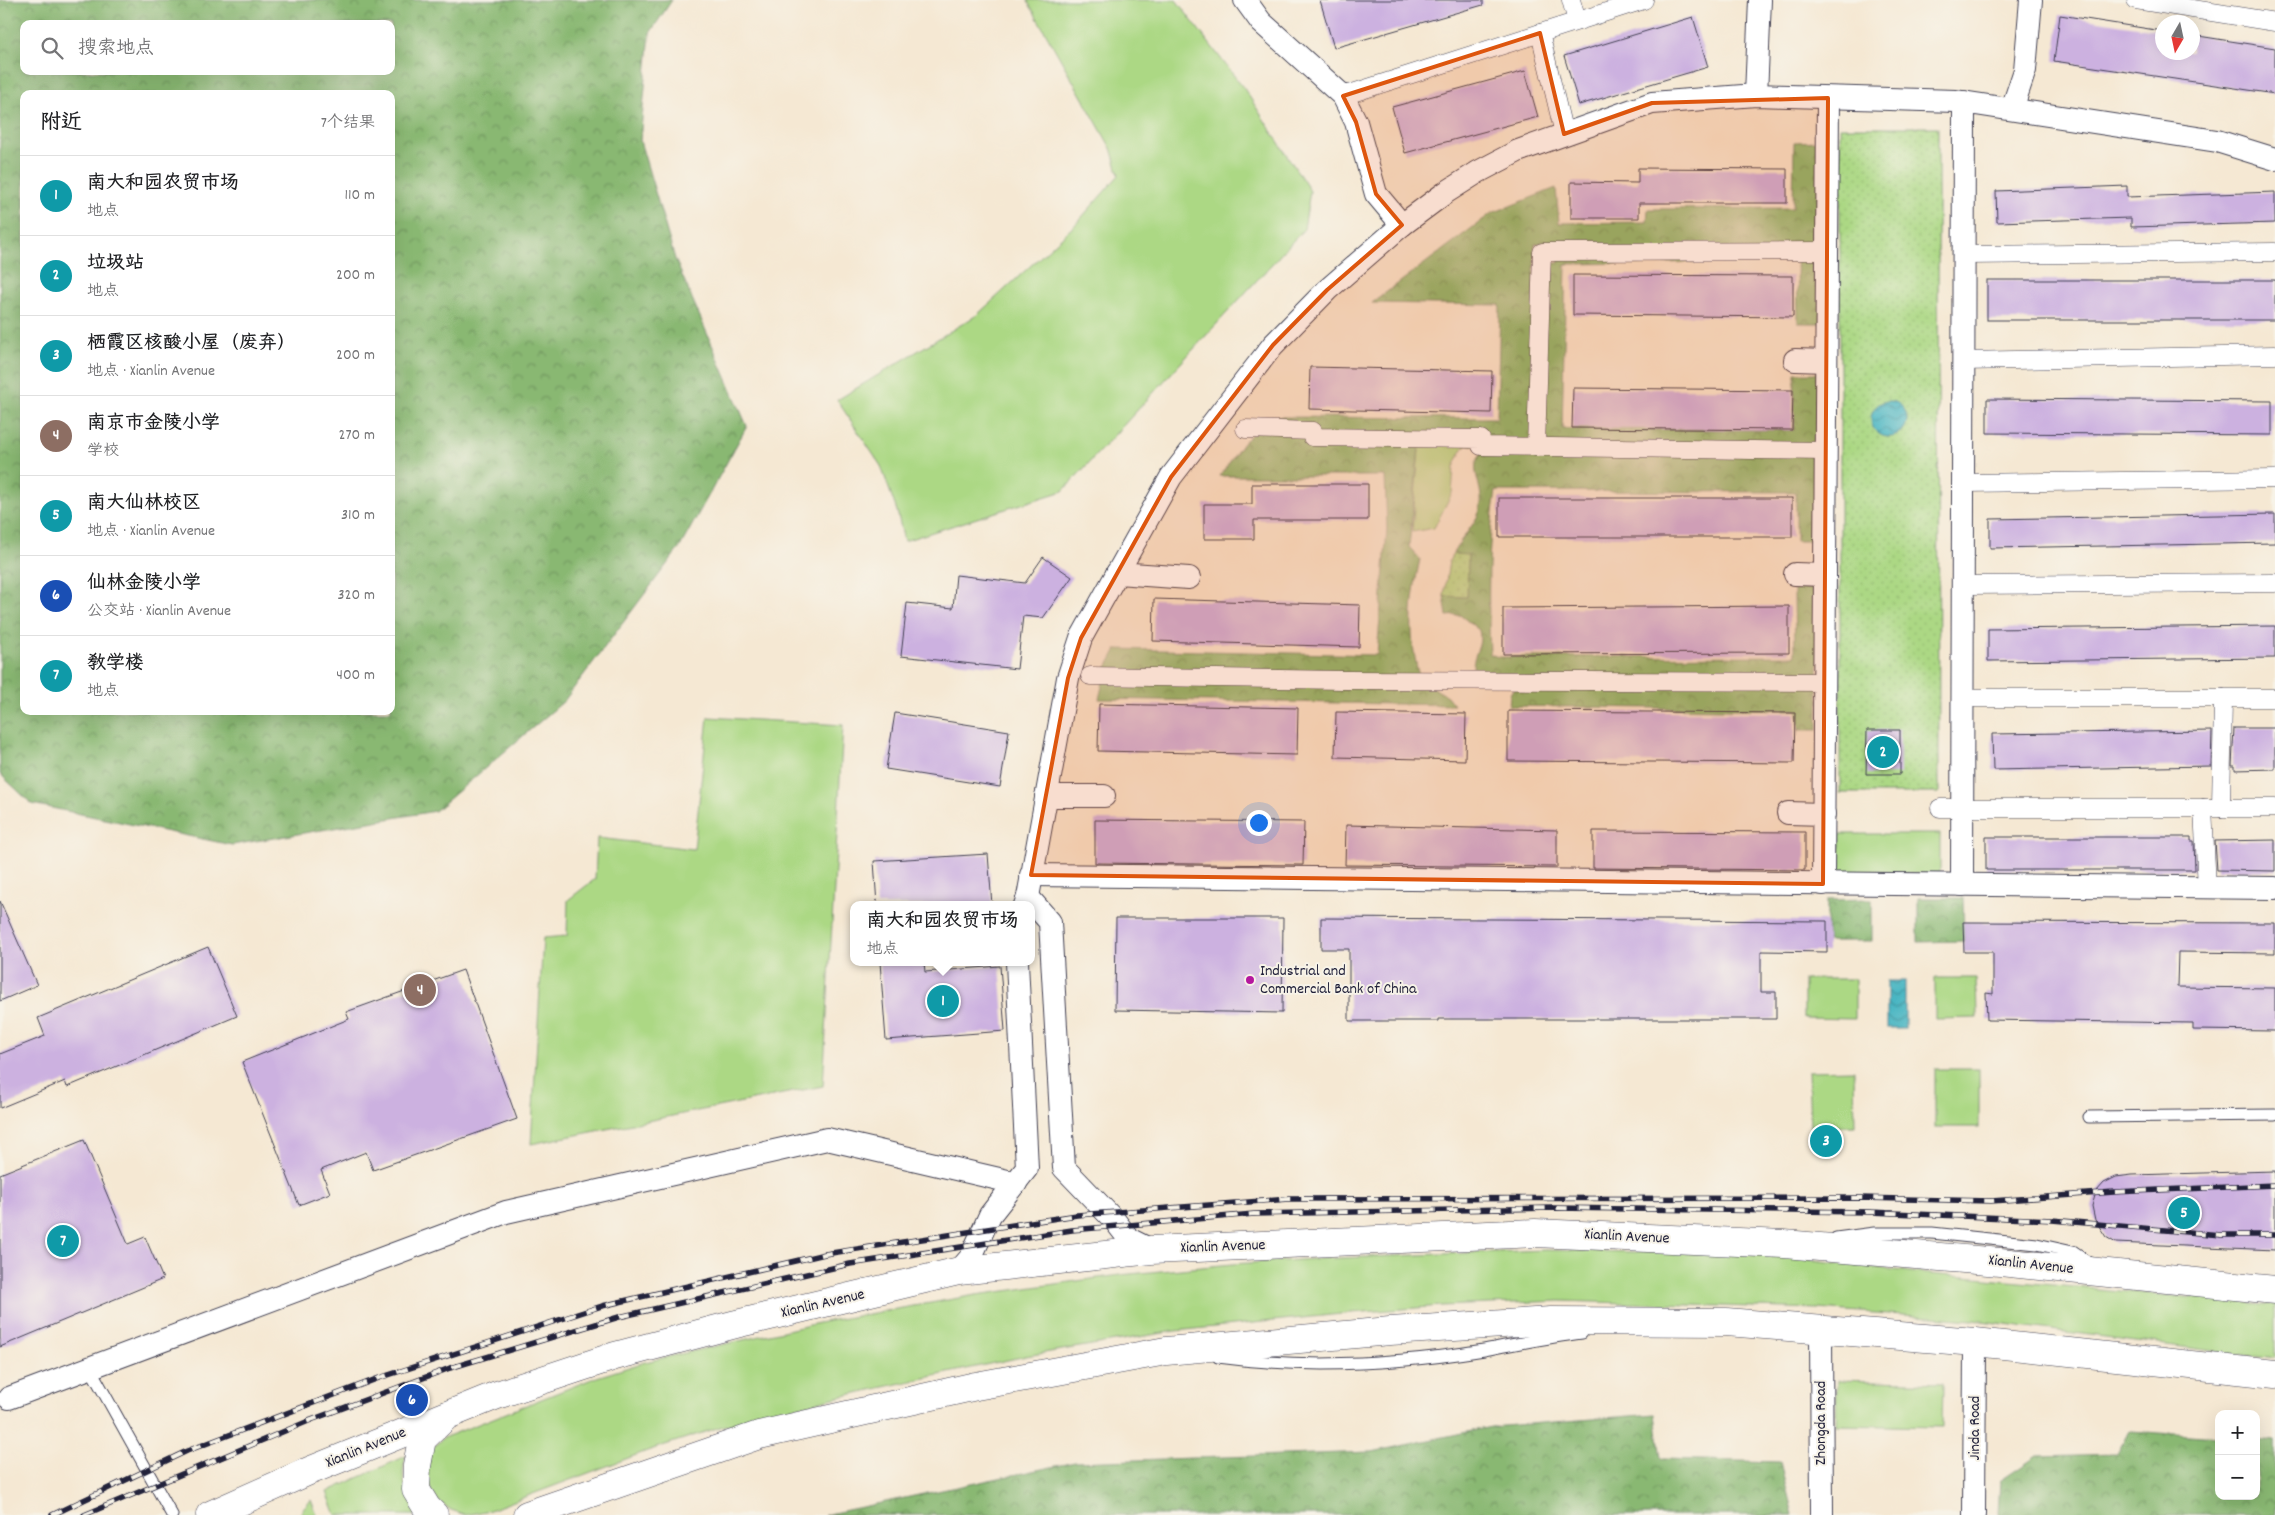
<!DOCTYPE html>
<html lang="zh">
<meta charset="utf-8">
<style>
:root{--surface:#fff;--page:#f6f6f6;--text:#202124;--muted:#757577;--line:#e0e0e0;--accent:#b5179e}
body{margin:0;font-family:Dekko,"LXGW WenKai TC",sans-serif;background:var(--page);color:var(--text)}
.controls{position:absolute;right:15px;bottom:15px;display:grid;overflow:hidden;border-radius:10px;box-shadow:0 5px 20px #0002}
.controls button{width:45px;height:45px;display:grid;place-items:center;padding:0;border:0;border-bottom:1px solid var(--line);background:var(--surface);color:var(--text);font:25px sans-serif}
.compass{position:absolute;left:2155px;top:15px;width:45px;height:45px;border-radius:50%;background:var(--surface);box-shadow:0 5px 20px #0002;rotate:189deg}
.you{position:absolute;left:1258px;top:822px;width:18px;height:18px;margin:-12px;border:4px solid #fff;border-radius:50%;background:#1a73e8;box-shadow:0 0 0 8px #1a73e833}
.badge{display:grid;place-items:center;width:32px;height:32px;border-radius:50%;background:var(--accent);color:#fff;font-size:16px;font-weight:700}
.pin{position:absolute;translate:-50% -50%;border:2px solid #fff;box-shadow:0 1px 5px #0006}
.popup{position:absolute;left:850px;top:901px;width:185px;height:65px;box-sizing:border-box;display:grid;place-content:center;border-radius:10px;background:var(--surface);filter:drop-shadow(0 1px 4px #0005);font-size:16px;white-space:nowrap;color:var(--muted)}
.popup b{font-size:19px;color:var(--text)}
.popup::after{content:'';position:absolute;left:50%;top:100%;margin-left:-10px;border:10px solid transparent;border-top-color:var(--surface)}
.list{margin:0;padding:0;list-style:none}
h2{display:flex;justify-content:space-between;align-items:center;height:65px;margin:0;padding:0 20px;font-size:21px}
h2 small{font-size:16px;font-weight:400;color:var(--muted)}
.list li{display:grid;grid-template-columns:32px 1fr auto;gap:15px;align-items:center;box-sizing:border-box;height:80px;padding:0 20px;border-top:1px solid var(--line)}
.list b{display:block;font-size:19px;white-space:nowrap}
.list p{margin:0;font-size:16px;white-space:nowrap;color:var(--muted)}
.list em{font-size:16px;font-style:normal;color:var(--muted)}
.icon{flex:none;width:28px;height:28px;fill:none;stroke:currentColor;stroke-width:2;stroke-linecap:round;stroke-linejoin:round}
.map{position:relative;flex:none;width:2275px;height:1515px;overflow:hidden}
.search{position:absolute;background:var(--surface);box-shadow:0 5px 20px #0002;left:20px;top:20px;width:375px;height:55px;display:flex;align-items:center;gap:12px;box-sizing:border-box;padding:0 18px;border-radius:10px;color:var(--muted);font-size:19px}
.panel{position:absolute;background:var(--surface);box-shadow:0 5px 20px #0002;left:20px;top:90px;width:375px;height:625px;border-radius:10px}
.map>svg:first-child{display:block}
.grass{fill:#acd884;stroke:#677d60}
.forest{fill:url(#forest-crowns);stroke:#566d56;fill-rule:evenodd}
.park{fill:url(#park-dots);stroke:#677d60}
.water{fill:url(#water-waves);stroke:#346c7e}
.building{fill:#ccb1e0}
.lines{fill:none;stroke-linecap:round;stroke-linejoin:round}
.service-casing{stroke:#424052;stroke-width:13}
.pedestrian-casing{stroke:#424052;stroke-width:19}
.minor-casing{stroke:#424052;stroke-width:24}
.primary-casing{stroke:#424052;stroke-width:29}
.service{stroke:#fff;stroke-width:11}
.pedestrian{stroke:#fff;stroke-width:18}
.minor{stroke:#fff;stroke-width:22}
.primary{stroke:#fff;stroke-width:28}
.rail-casing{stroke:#22223b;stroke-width:5.5}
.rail{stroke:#f7f3e8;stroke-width:4;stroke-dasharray:11;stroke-linecap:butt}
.marked{fill:#de560e;fill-opacity:0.2;stroke:#de560e;stroke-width:4;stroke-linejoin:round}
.poi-dot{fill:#b5179e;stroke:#f7f3e8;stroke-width:2}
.labels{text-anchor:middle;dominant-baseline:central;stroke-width:4;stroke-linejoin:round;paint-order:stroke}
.poi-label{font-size:16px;fill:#22223b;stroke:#f7f3e8;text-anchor:start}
.street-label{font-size:16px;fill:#22223b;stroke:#f7f3e8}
</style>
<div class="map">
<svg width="2275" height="1515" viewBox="0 0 2275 1515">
<defs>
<pattern id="forest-crowns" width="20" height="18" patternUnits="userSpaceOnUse" patternTransform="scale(1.25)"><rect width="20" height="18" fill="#89b872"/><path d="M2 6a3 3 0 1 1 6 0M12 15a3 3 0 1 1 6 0" fill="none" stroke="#70955f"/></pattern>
<pattern id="park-dots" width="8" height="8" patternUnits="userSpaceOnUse" patternTransform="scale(1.25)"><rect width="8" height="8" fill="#acd884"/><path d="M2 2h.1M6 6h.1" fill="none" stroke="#94b973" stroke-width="1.8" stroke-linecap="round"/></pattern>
<pattern id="water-waves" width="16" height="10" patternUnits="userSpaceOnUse" patternTransform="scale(1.25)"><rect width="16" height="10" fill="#47b5c2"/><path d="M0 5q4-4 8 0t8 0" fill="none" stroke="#3b939f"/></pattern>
</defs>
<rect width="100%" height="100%" fill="#f7f3e8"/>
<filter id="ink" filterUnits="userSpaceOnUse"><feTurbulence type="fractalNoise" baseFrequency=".02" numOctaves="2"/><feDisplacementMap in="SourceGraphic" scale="10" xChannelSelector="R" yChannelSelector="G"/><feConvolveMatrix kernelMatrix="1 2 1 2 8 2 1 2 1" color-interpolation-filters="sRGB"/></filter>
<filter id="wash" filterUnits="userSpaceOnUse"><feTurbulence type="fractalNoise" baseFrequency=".0096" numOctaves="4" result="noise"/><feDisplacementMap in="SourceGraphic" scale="20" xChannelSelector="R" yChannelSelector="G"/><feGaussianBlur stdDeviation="1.12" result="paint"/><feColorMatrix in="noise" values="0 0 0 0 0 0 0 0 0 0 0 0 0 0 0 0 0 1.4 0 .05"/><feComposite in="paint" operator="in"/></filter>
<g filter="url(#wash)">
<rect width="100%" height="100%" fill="#f5e8d3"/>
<g class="grass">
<polygon points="1027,0 1176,0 1245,90 1310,191 1304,229 1063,491 904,541 897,511 881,466 837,400 977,315 1075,225 1119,175 1111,148"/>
<polygon points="1420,438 1470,438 1461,452 1454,467 1452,493 1434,528 1412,532"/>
<polygon points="708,717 843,725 823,1086 531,1144 543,938 567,936 568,900 595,879 597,838 694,849"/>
<polygon points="1840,834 1940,834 1940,874 1840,873"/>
<polygon points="1935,978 1976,978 1977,1018 1935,1019"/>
<polygon points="1804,979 1855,979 1855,1019 1804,1018"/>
<rect x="1935" y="1069" width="44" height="58"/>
<polygon points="1854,1070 1855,1126 1810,1127 1808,1071"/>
<polygon points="1544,1250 1773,1255 1919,1273 2275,1305 2275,1359 1974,1320 1818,1309 1560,1301 1442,1306 1351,1313 1175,1331 1026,1356 829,1399 720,1427 647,1451 490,1510 466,1515 451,1510 439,1502 431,1491 427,1478 430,1450 443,1438 597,1377 645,1362 823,1322 976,1295 1120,1275 1232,1264 1315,1259"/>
<polygon points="1837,1380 1943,1383 1942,1427 1836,1425"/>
<path d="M406,1456C398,1482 408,1493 421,1515H336L327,1492Z"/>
<polygon points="311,1500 317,1515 300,1515 304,1507"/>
</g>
<g class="forest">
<path d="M0,0H672L650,33L640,141L675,259L747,426L680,547L564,701L435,811L232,845L32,804L0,774ZM24,24H391V71H24ZM24,94H391V711H24Z"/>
<path d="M1821,141V323H1798L1797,261L1566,264L1562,429L1794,430L1795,373H1819L1818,541H1796V492L1496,491C1487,544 1488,599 1490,654L1498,657L1795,656L1794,588H1819L1818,730H1799L1798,710L1509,706L1510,694L1518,681H1484L1473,668C1473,652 1483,648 1479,630L1460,615L1447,616L1444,596L1467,597L1468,555L1453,554C1460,538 1475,526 1480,510C1485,493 1473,475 1476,463C1478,458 1483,452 1487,447L1420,438L1409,547L1420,559C1410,605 1408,635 1420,680L1447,696L1454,705L1099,699L1106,669L1117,649L1377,655L1387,530L1385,476H1220L1243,443L1268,417L1497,418L1500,305L1372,303L1492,213L1556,188L1559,223L1647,222L1648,209L1793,208L1794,142ZM1558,242L1559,263H1549L1533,305L1535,244Z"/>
<polygon points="1918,898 1963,898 1964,941 1918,942"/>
<polygon points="1872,899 1872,941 1827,941 1827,900"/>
<polygon points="1655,1414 1661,1459 1780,1462 1793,1515 824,1515 1075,1462 1372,1452 1491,1427"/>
<polygon points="2130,1431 2219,1437 2219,1496 2256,1496 2256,1440 2275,1442 2275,1515 1998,1515 2000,1481 2037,1456 2118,1454"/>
</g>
<g class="park">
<polygon points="1840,127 1938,127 1939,793 1840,793"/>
<polygon points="1453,554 1468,555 1467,597 1444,596 1449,561"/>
</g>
<g class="water">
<circle cx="1889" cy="419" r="18"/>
<rect x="1887" y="981" width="18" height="47"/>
</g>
<g id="blocks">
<g class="building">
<polygon points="1320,0 1483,0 1483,5 1334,48"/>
<polygon points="2060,15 2162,31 2162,52 2192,52 2192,35 2275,48 2275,94 2054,61"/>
<polygon points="1693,17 1708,67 1579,105 1564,56"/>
<polygon points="1525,71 1538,117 1405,153 1392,107"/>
<polygon points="1638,168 1787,169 1787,203 1639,203 1639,218 1571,218 1571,182 1638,183"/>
<polygon points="2127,186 2127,197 2275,192 2275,223 2131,227 2131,218 1997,222 1996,191"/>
<polygon points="1573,275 1793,276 1793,317 1573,315"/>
<rect x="1987" y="280" width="288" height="40"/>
<polygon points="1310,367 1492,371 1491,413 1309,409"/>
<polygon points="1573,388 1793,390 1792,430 1572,428"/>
<polygon points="1987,399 2272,401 2272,435 1987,433"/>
<polygon points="1252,484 1368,484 1368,520 1254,520 1254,539 1204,539 1204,504 1252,504"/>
<rect x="1499" y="498" width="293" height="39"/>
<polygon points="2275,514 2275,543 1990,548 1990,519"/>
<polygon points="1043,557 1072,577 1043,618 1023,616 1017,669 901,656 907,603 953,608 956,575 1025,583"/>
<polygon points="1154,599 1360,605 1359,647 1153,641"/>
<polygon points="1789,606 1789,653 1503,654 1503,608"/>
<polygon points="2275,626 2275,658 1988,661 1988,629"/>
<polygon points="1099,704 1298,708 1297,755 1098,751"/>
<polygon points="1508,711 1795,713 1794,763 1508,761"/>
<polygon points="1336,712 1466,714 1465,760 1335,757"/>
<polygon points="895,713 1009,731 1000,787 886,769"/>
<polygon points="2234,728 2275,728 2275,769 2235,770 2235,766 2232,766"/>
<polygon points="1867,730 1900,730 1900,774 1866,774"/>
<polygon points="2212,731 2211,766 1993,770 1992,734"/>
<polygon points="1095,820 1304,822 1303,865 1095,863"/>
<polygon points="1346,825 1557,830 1557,867 1345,865"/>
<polygon points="1593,831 1805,832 1805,870 1593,868"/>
<polygon points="1986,837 2191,837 2191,841 2194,841 2195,870 1986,870"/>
<polygon points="2275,840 2275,871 2217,870 2215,841"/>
<polygon points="988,854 992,905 877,905 874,861"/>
<polygon points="0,901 37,985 0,1001"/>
<polygon points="1116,918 1283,918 1282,1013 1115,1010"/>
<polygon points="1321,918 1827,921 1827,952 1761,951 1761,992 1776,992 1776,1019 1438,1019 1438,1021 1349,1021 1349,949 1321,949"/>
<polygon points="1963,922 2275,923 2275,953 2178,952 2177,987 2275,988 2275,1031 2193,1030 2193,1023 1987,1020 1986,993 1993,994 1993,952 1964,952"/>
<polygon points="208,947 237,1016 67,1087 65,1081 0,1108 0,1054 45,1036 38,1018"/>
<polygon points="880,962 924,962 925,972 1000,966 1005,1031 886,1040"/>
<polygon points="463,970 517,1119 373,1170 366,1152 321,1170 330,1193 299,1205 242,1062 349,1019 346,1012"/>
<polygon points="84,1140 128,1244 145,1237 163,1279 0,1347 0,1174"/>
<polygon points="2275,1171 2275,1250 2116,1243 2106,1237 2095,1220 2092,1206 2096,1192 2104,1183 2116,1177 2132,1175"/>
</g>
</g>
</g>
<g filter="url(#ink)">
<use href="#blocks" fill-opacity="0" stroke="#424052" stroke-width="1"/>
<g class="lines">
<g class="service-casing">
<g id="service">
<polyline points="2089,1117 2275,1115"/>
<polyline points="1836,1238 1874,1233 1932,1233 2037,1244 2073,1252 2092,1265"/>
<path d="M1218,1357C1305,1369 1398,1364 1484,1350C1517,1344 1549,1337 1582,1333"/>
<polyline points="90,1368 172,1515"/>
</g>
</g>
<g class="pedestrian-casing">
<g id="pedestrian">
<polyline points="1571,0 1577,21"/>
<polyline points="2136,0 2275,22"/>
<polyline points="1540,33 1564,134"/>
<polyline points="1343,96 1644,0"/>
<polyline points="1964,255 2275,252"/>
<polyline points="1963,361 2275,355"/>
<polyline points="1245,429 1313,431 1312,437 1481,439 1481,446 1826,451"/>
<polyline points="1536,447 1542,252 1827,251"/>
<polyline points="1963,482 1965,483 2275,479"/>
<polyline points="1963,583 1965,585 2275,583"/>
<polyline points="1090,676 1344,680 1825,682"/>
<polyline points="1962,698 2275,698"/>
<polyline points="1940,808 2275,808"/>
<polyline points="2203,808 2207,888"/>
<polyline points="2221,808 2223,698"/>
</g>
</g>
<g class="minor-casing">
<g id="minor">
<polyline points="1245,0 1261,22 1343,96 1356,122 1376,194 1402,225"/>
<polyline points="1756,95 1760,0"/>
<polyline points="2012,109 2025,70 2031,0"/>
<polyline points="1795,360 1826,361"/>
<polyline points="1117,573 1189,578"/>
<polyline points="1795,574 1825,575"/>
<polyline points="1046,796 1104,796"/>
<polyline points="1788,813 1824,814"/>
<polyline points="1031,875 2275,888"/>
<polyline points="1823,884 1828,98"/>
<polyline points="1962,885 1964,102"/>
<polyline points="1028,897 1050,922 1064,1168 1115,1221 1129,1239 1151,1250"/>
<polyline points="1025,905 1028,897 1068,678 1081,638 1171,477 1273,345 1327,290 1402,225 1445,193 1478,172 1518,151 1652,103 1756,95 1956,101 2217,141 2275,159"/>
<polyline points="959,1271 971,1257 990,1215 1027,1168 1017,962"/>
<polyline points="1821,1331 1822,1515"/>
<polyline points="9,1398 506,1212 827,1139 1016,1183"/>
<polyline points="1974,1515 1975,1342"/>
</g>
</g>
<g class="primary-casing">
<g id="primary">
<polyline points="210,1515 309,1471 497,1395 615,1356 736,1324 959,1271 1151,1250 1535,1233 1784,1244 2000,1262 2275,1290"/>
<polyline points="434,1515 427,1508 416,1490 417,1466 422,1439 444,1418"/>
<polyline points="527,1515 759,1435 976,1386 1166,1351 1390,1331 1551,1321 1726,1322 1975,1342 2275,1374"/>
</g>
</g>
<use href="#service" class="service"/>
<use href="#pedestrian" class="pedestrian"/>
<use href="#minor" class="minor"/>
<use href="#primary" class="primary"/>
<g class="rail-casing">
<g id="rail">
<polyline points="52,1515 187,1451 379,1378 602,1306 825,1254 1077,1215 1289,1199 1860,1198 1991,1201 2114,1192 2275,1185"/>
<polyline points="84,1515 311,1420 450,1368 619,1317 850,1264 1072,1230 1254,1214 1553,1208 1870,1212 2052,1220 2221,1235 2275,1235"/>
</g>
</g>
<use href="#rail" class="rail"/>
</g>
</g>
<path class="marked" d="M1540,33L1564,134L1652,103L1828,98L1823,884L1031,875L1068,678L1081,638L1171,477L1273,345L1327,290L1402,225L1376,194L1356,122L1343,96Z"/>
<circle class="poi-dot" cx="1250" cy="980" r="5"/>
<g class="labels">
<g class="poi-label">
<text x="1260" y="971">Industrial and<tspan x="1260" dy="18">Commercial Bank of China</tspan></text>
</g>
<g class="street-label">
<text transform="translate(1627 1237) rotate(3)">Xianlin Avenue</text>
<text transform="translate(1223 1247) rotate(-2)">Xianlin Avenue</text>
<text transform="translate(2031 1265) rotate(6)">Xianlin Avenue</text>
<text transform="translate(823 1304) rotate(-13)">Xianlin Avenue</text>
<text transform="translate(1821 1423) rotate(-90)">Zhongda Road</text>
<text transform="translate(1975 1428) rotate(-90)">Jinda Road</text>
<text transform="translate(366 1448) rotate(-22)">Xianlin Avenue</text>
</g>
</g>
</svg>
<div class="controls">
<button>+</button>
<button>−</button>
</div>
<svg class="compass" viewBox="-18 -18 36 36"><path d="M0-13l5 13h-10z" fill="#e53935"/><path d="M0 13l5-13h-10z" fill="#757577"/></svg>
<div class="you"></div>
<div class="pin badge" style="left:943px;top:1001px;background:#0f9aa8">1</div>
<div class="popup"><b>南大和园农贸市场</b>地点</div>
<div class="pin badge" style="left:1883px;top:752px;background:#0f9aa8">2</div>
<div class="pin badge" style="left:1826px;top:1141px;background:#0f9aa8">3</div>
<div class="pin badge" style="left:420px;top:990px;background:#8d6e63">4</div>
<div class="pin badge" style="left:2184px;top:1213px;background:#0f9aa8">5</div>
<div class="pin badge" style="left:412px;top:1400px;background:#1a4fb4">6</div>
<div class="pin badge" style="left:63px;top:1241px;background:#0f9aa8">7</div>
<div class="search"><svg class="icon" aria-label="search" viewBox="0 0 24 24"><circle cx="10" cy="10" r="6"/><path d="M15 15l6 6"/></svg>搜索地点</div>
<section class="panel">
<h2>附近<small>7个结果</small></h2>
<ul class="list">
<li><span class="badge" style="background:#0f9aa8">1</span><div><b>南大和园农贸市场</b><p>地点</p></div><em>110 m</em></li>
<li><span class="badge" style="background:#0f9aa8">2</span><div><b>垃圾站</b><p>地点</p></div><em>200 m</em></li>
<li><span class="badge" style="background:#0f9aa8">3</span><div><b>栖霞区核酸小屋（废弃）</b><p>地点 · Xianlin Avenue</p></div><em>200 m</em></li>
<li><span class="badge" style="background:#8d6e63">4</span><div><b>南京市金陵小学</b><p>学校</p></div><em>270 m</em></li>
<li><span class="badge" style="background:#0f9aa8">5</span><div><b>南大仙林校区</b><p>地点 · Xianlin Avenue</p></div><em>310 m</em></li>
<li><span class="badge" style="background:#1a4fb4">6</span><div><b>仙林金陵小学</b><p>公交站 · Xianlin Avenue</p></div><em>320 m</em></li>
<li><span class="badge" style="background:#0f9aa8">7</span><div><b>教学楼</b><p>地点</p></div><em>400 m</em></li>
</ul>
</section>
</div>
